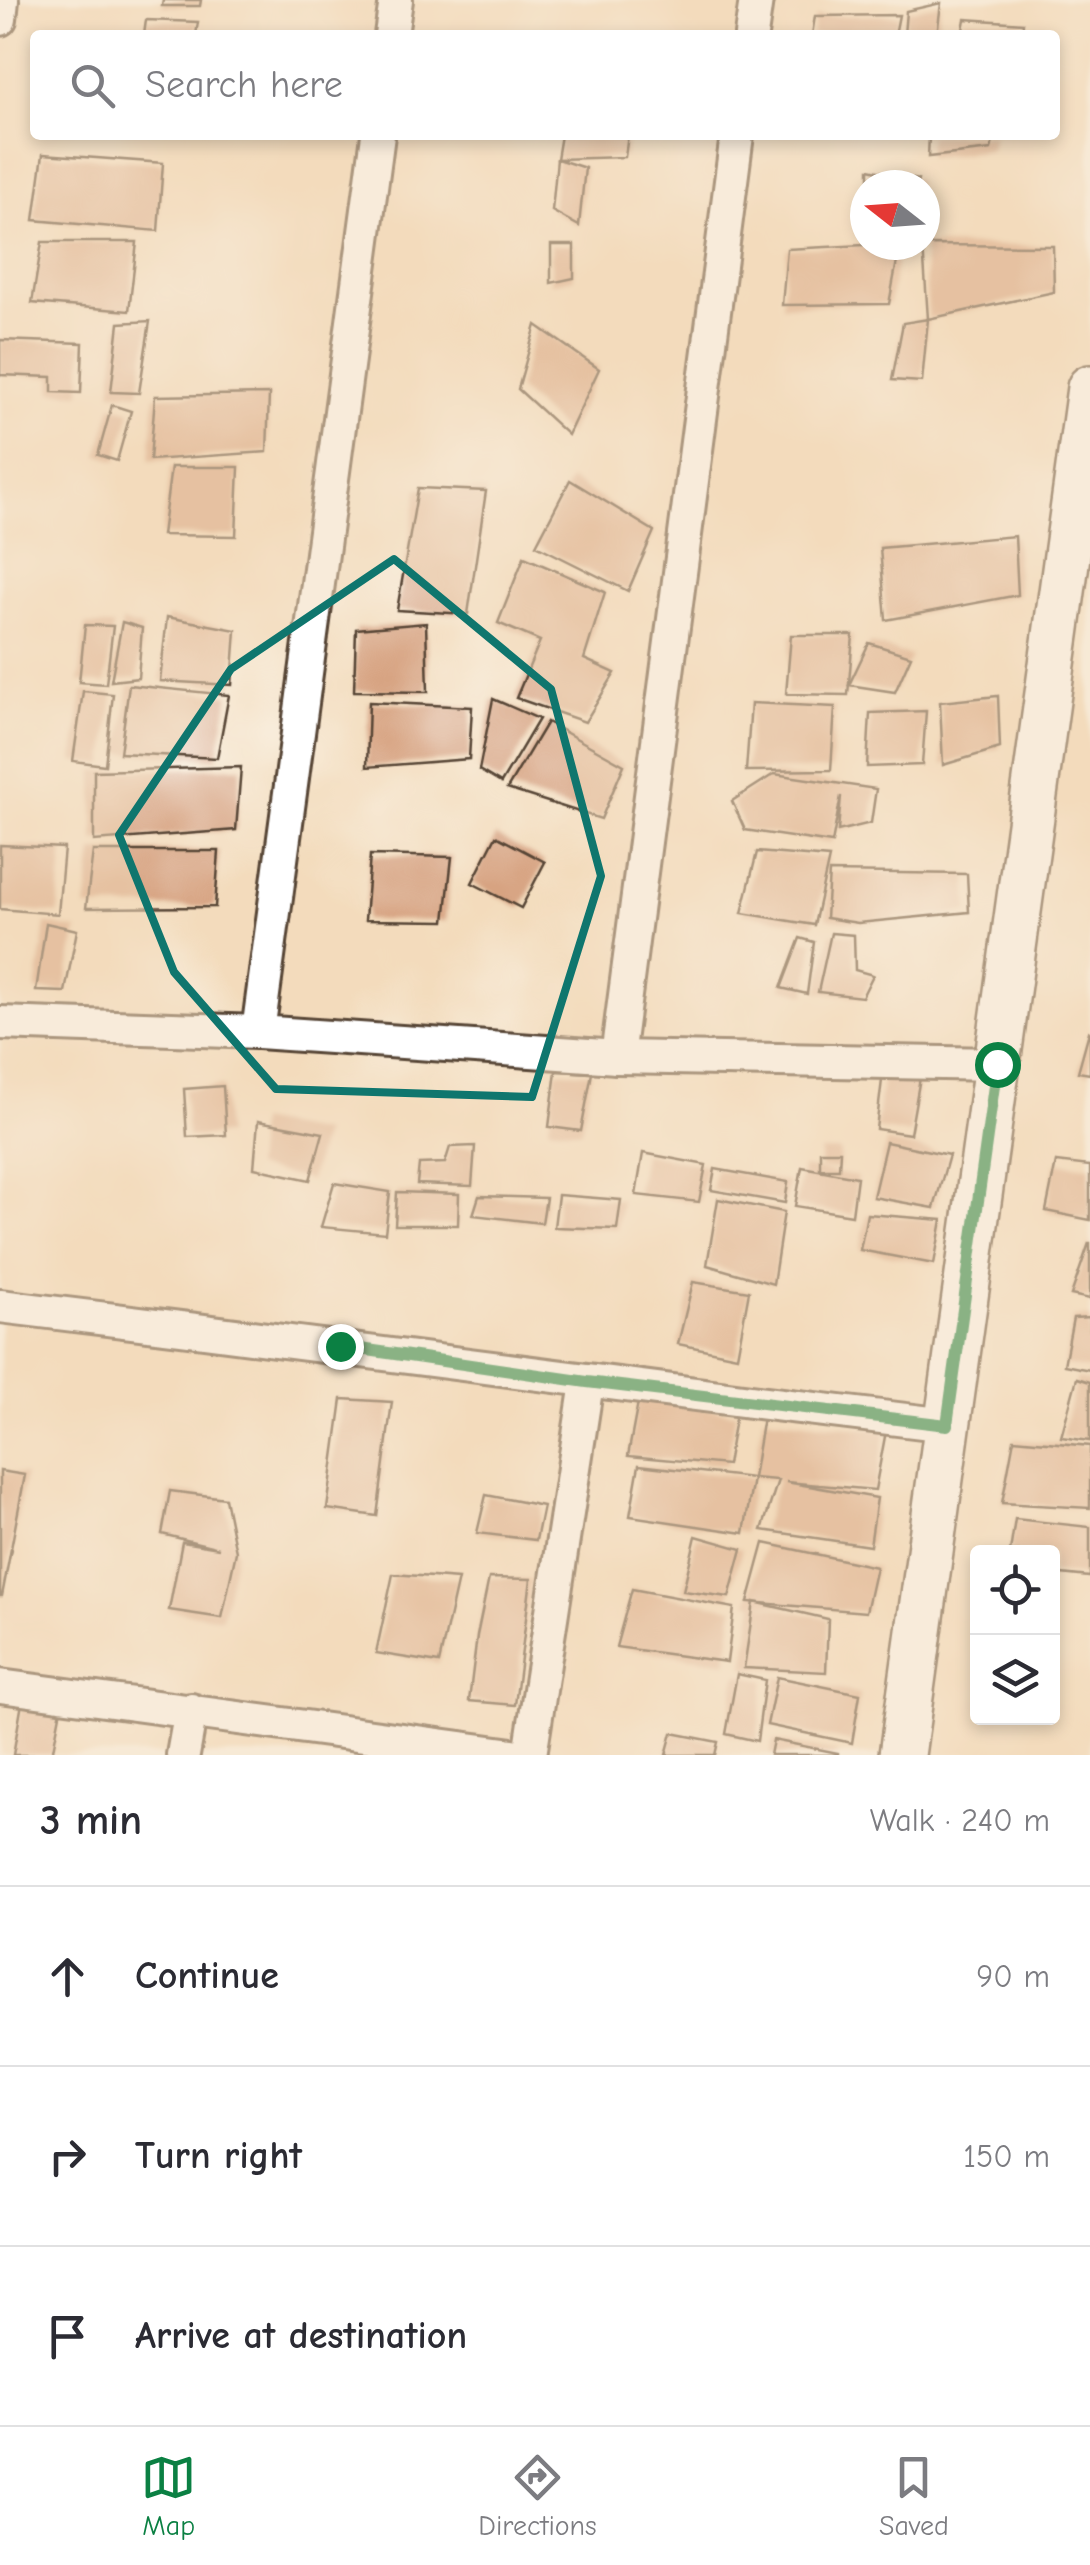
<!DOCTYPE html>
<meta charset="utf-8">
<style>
:root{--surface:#fff;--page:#f7f7f7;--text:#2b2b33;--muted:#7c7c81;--line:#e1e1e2;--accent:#0b8043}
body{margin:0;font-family:"Comic Neue",sans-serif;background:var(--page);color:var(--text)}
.controls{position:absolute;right:30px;bottom:30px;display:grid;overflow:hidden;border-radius:10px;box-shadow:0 5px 15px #0003}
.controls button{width:90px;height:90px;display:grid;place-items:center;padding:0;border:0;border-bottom:2px solid var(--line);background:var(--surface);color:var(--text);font:50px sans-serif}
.compass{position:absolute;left:850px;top:170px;width:90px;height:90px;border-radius:50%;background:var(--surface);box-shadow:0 5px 15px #0003;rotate:287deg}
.stop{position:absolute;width:30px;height:30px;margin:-22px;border:8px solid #0b8043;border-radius:50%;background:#fff}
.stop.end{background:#0b8043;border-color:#fff;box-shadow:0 2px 10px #0008}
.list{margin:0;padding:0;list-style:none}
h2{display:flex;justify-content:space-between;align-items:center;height:130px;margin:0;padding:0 40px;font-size:42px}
h2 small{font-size:32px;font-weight:400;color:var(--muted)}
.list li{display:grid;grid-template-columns:65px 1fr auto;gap:30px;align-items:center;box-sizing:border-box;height:180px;padding:0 40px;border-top:2px solid var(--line)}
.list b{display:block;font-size:38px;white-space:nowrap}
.list em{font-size:32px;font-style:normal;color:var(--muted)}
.icon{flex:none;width:55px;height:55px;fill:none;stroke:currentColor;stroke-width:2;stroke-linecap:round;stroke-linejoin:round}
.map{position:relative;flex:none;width:1090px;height:1755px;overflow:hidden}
.search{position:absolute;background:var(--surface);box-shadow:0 5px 15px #0003;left:30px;right:30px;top:30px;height:110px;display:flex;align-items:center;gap:25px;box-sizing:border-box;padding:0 35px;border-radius:10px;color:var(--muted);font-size:38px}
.sheet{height:670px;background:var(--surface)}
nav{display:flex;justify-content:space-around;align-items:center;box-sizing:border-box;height:140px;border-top:2px solid var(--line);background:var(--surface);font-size:28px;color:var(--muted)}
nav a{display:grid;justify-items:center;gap:5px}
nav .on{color:var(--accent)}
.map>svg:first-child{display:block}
.building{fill:#d7a381}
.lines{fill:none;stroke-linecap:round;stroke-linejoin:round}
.street-casing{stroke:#574536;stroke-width:38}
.secondary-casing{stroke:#574536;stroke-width:50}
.street{stroke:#fff;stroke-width:32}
.secondary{stroke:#fff;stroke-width:45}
.route{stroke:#0b8043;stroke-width:12}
.marked{fill:none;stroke:#0f766e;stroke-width:8;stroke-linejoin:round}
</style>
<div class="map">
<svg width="1090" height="1755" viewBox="0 0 1090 1755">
<rect width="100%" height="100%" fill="#fdfcf7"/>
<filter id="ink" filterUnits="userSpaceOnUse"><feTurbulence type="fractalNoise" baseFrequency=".01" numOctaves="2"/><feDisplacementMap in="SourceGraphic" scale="20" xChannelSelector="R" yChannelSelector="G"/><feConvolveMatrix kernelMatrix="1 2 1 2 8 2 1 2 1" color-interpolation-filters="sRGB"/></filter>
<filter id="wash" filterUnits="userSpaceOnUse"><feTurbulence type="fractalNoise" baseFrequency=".0048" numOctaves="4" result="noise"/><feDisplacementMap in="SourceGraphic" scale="40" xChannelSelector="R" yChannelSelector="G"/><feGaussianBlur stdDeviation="2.25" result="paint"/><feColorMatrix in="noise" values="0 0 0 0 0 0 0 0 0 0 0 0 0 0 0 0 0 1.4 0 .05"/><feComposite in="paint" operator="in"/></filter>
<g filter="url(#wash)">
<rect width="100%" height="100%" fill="#f3dbbc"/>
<g id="blocks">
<g class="building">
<polygon points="163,0 201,0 200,6 162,6"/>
<polygon points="941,3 937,35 904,35 906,11"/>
<polygon points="899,15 895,35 812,35 815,16"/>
<polygon points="965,19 1023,23 1022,35 962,35"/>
<polygon points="146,20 198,22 196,35 144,35"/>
<polygon points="561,135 628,135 625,157 557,159"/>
<polygon points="929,135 994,135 991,150 928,157"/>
<polygon points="43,154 163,163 158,231 34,220"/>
<polygon points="557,159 585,168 579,226 552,211"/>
<polygon points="869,169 918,180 917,185 869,185"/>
<polygon points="42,242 137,242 129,311 32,303"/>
<polygon points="551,245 574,245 574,278 551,283"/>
<polygon points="865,245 900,245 889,304 782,305 787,249"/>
<polygon points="923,245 1053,246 1054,292 928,319"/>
<polygon points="928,319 922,382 892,380 903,323"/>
<polygon points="150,321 139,393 111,392 119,323"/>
<polygon points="536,325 599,369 568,435 518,389"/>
<polygon points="0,340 83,343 81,393 52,392 52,377 0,375"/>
<polygon points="269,394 267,452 150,460 155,396"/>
<polygon points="112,405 131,411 117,461 98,455"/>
<polygon points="171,467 239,467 236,536 162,535"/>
<polygon points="570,480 654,531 628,591 536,545"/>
<polygon points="418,488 486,491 468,614 397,610"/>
<polygon points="1015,536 1018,595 886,620 880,548"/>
<polygon points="524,557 605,592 584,659 615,673 585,722 516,698 540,641 498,623"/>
<polygon points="167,617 236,630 232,685 160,681"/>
<polygon points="122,622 142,628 138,678 111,681"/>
<polygon points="426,623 428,692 354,691 356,629"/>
<polygon points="85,625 113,626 106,684 79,682"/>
<polygon points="791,635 853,635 848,695 786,694"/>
<polygon points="869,643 911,656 895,692 849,685"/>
<polygon points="129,685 229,695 217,758 120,753"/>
<polygon points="83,691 113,694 105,765 73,761"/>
<polygon points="998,696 1000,748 943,765 940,702"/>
<polygon points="493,699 539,719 501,783 479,770"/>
<polygon points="369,702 472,707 469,759 367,767"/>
<polygon points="751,703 835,707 831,770 746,771"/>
<polygon points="926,711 922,765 867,767 870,713"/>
<polygon points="547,722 624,765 601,819 507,789"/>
<polygon points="241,767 236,830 94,841 94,771"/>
<polygon points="774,774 876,789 871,823 838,831 841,796 832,843 745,830 732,801"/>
<polygon points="496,836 545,862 521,908 472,883"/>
<polygon points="0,845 64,848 58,914 0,909"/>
<polygon points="93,851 219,851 215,907 86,908"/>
<polygon points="757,852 829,858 814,925 742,913"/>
<polygon points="370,855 452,857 445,921 365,920"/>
<polygon points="829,872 967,874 969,912 858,923 826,918"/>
<polygon points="46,923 77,930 65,992 36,991"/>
<polygon points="831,933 854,935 855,970 873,975 862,997 818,992"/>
<polygon points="800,938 814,942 807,994 781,988"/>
<polygon points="1089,1032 1090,1033 1090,1074 1078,1072"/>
<polygon points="556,1071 592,1073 581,1131 549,1127"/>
<polygon points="883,1072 921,1072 910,1134 876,1129"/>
<polygon points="223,1086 226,1135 187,1137 184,1089"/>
<polygon points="258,1121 323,1133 310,1180 254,1168"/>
<polygon points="886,1142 949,1155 934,1208 873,1197"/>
<polygon points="475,1146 472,1186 417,1184 419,1164 445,1163 450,1147"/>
<polygon points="820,1151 840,1151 839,1169 820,1169"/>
<polygon points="643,1153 706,1165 699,1202 636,1195"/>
<polygon points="1056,1162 1090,1166 1090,1220 1046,1211"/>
<polygon points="802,1167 857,1177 852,1215 795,1206"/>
<polygon points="715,1169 788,1182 785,1203 711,1190"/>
<polygon points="334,1183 390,1192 385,1233 321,1227"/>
<polygon points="397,1192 459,1194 458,1225 395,1225"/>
<polygon points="558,1195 621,1200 617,1229 554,1227"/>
<polygon points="479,1196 546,1198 542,1223 473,1215"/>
<polygon points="718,1199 784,1212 773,1284 707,1265"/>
<polygon points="867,1214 942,1220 934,1264 860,1250"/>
<polygon points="1089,1243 1090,1243 1090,1299 1071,1295"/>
<polygon points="693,1282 749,1291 737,1356 678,1344"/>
<polygon points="1090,1317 1090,1370 1064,1365 1073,1318"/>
<polygon points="1077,1378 1090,1382 1090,1441 1061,1437"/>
<polygon points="639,1397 736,1413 727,1465 628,1456"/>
<polygon points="342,1399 392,1402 377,1516 327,1509"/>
<polygon points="763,1417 886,1431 875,1490 786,1482 877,1498 870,1546 762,1530 778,1480 753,1478"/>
<polygon points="1014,1439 1090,1446 1090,1508 1002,1503"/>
<polygon points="639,1465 753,1478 744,1533 630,1516"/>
<polygon points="0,1471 25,1475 2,1596 0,1596"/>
<polygon points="170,1491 225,1498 236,1552 222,1618 169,1610 182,1542 219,1548 162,1534"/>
<polygon points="486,1495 543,1506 536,1540 477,1533"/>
<polygon points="1015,1519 1090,1527 1090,1577 1052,1573 1052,1552 1010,1552"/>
<polygon points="696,1536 742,1549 729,1597 683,1591"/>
<polygon points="764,1543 876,1567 866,1612 748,1602"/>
<polygon points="393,1574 458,1579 439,1663 376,1653"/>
<polygon points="489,1578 531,1579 515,1705 469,1701 477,1636"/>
<polygon points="632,1589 734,1608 727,1662 616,1647"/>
<polygon points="754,1602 828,1619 826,1672 744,1668"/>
<polygon points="737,1674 765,1680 757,1741 726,1734"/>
<polygon points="777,1677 860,1694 852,1743 767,1725"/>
<polygon points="23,1697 63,1699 52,1755 13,1755"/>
<polygon points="672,1733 718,1742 715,1755 666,1755"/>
<polygon points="773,1740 838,1753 838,1755 770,1755"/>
</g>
</g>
</g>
<g filter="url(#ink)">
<use href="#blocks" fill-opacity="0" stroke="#574536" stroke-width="2.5"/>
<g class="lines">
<g class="street-casing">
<g id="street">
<polyline points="0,19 2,0"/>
<polyline points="391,35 396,0"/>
<polyline points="751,35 756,0"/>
<polyline points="0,1023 258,1032 617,1057 997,1064"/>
<polyline points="258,1032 378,135"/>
<polyline points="617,1057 737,135"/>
<path d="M0,1306C316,1343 631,1388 947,1425"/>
<polyline points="0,1686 513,1755"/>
<polyline points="183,1755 191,1710"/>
<polyline points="530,1755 587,1383"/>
</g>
</g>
<g class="secondary-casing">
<polyline id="secondary" points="902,1755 1090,388"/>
</g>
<use href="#street" class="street"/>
<use href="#secondary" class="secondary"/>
</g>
</g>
<g class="lines" filter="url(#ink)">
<polyline class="route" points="340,1346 587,1382 947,1425 997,1064"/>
</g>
<path d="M0 0H1090V1755H0ZM394,559L551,689L601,876L532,1097L276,1089L174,972L119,835L231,669Z" fill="#f3dbbc" fill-opacity=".55" fill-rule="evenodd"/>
<path class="marked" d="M394,559L551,689L601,876L532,1097L276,1089L174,972L119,835L231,669Z"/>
</svg>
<div class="controls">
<button><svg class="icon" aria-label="locate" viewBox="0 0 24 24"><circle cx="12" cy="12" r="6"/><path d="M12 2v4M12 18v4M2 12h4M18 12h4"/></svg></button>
<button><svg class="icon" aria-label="layers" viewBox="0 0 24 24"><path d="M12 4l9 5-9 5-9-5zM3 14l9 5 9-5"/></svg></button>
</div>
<svg class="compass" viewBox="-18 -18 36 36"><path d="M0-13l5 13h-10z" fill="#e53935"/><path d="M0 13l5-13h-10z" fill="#7c7c81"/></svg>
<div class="stop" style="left:997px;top:1064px"></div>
<div class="stop end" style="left:340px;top:1346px"></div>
<div class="search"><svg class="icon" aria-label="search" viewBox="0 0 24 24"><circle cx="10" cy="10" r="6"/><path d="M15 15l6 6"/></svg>Search here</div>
</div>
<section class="sheet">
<h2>3 min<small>Walk · 240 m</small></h2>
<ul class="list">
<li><svg class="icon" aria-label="ahead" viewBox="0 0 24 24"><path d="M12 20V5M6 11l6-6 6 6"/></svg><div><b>Continue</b></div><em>90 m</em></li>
<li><svg class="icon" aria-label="right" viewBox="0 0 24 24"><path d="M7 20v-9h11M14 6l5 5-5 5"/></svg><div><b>Turn right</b></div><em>150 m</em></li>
<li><svg class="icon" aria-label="arrive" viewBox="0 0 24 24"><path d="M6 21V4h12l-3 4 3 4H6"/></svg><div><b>Arrive at destination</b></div></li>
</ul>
</section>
<nav>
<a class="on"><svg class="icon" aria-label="map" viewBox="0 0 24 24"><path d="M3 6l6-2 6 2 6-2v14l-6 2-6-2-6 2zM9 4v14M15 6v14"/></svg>Map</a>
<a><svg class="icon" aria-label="directions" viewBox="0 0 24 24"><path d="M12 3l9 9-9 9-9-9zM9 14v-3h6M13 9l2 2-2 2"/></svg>Directions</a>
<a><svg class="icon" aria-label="saved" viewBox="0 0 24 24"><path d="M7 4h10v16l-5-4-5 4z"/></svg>Saved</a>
</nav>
